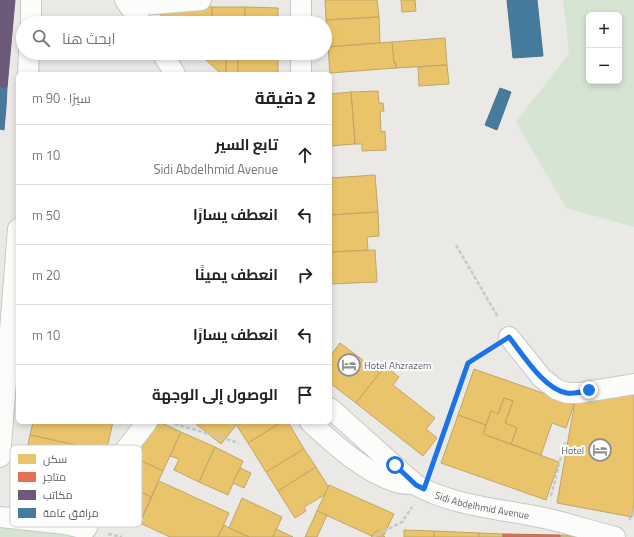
<!DOCTYPE html>
<html lang="ar">
<meta charset="utf-8">
<style>
:root{--surface:#fff;--page:#f6f6f6;--text:#222;--muted:#767676;--line:#e0e0e0}
body{margin:0;font-family:"Titillium Web",Cairo,sans-serif;background:var(--page);color:var(--text);direction:rtl}
.controls{position:absolute;right:12px;top:12px;display:grid;overflow:hidden;border-radius:6px;box-shadow:0 2px 6px #0003}
.controls button{width:36px;height:36px;display:grid;place-items:center;padding:0;border:0;border-bottom:1px solid var(--line);background:var(--surface);color:var(--text);font:20px sans-serif}
.stop{position:absolute;width:12px;height:12px;margin:-9px;border:3px solid #1a73e8;border-radius:50%;background:#fff}
.stop.end{background:#1a73e8;border-color:#fff;box-shadow:0 1px 4px #0008}
.list{margin:0;padding:0;list-style:none}
h2{display:flex;justify-content:space-between;align-items:center;height:52px;margin:0;padding:0 16px;font-size:17px}
h2 small{font-size:13px;font-weight:400;color:var(--muted)}
.list li{display:grid;grid-template-columns:26px 1fr auto;gap:12px;align-items:center;box-sizing:border-box;height:60px;padding:0 16px;border-top:1px solid var(--line)}
.list b{display:block;font-size:15px;white-space:nowrap}
.list p{margin:0;font-size:13px;white-space:nowrap;color:var(--muted)}
.list em{font-size:13px;font-style:normal;color:var(--muted)}
.icon{flex:none;width:22px;height:22px;fill:none;stroke:currentColor;stroke-width:2;stroke-linecap:round;stroke-linejoin:round}
.map{position:relative;flex:none;width:634px;height:537px;overflow:hidden;direction:ltr}
.search{position:absolute;background:var(--surface);box-shadow:0 2px 6px #0003;left:16px;top:16px;width:316px;height:44px;display:flex;align-items:center;gap:10px;box-sizing:border-box;padding:0 14px;border-radius:22px;color:var(--muted);font-size:15px}
.panel{position:absolute;background:var(--surface);box-shadow:0 2px 6px #0003;left:16px;top:72px;width:316px;height:352px;border-radius:6px;direction:rtl}
.map>svg:first-child{display:block}
.green{fill:#d5e5d2;fill-rule:evenodd}
.homes{fill:#e9c46a;stroke:#bea668}
.shops{fill:#e76f51;stroke:#bd6a56}
.offices{fill:#6d597a;stroke:#685b73}
.public{fill:#457b9d;stroke:#4c738c}
.lines{fill:none;stroke-linecap:round;stroke-linejoin:round}
.street-casing{stroke:#c7c8c7;stroke-width:22}
.path{stroke:#c5cac8;stroke-width:2.5;stroke-dasharray:4 2;stroke-linecap:butt}
.street{stroke:#fcfcfb;stroke-width:20}
.route{stroke:#1a73e8;stroke-width:5}
.labels{text-anchor:middle;dominant-baseline:central;stroke-width:4;stroke-linejoin:round;paint-order:stroke}
.poi-label{font-size:10px;fill:#5b5f63;stroke:#fff;text-anchor:start}
.street-label{font-size:10px;fill:#5b5f63;stroke:#fff}
.key{fill:#fff;stroke:#cecfd0;stroke-width:1}
.key-label{font-size:11px;fill:#5b5f63}
</style>
<div class="map">
<svg width="634" height="537" viewBox="0 0 634 537">
<rect width="100%" height="100%" fill="#ebe9e5"/>
<g class="green">
<path d="M563,0H634V227L566,208L516,122L569,53ZM589,15H619V81H589Z"/>
<polygon points="0,524 83,534 96,537 0,537"/>
</g>
<g class="homes">
<polygon points="325,0 377,0 379,17 326,20"/>
<polygon points="401,0 415,0 416,11 402,12"/>
<polygon points="155,5 212,7 212,23 169,23 154,9"/>
<rect x="212" y="7" width="33" height="16"/>
<polygon points="245,7 278,8 278,23 245,23"/>
<polygon points="379,17 380,43 328,47 326,20"/>
<polygon points="445,38 447,65 396,68 396,63 394,63 392,42"/>
<polygon points="392,42 394,63 396,63 396,68 330,73 328,47"/>
<polygon points="199,53 226,53 226,74 221,74"/>
<rect x="226" y="53" width="12" height="21"/>
<rect x="238" y="53" width="40" height="21"/>
<polygon points="447,65 449,84 419,86 418,67"/>
<polygon points="378,91 379,103 383,103 384,111 380,111 381,132 385,131 386,150 362,151 362,144 355,144 351,92"/>
<polygon points="351,92 355,144 330,146 330,94"/>
<polygon points="375,175 378,212 330,215 330,178"/>
<polygon points="378,212 379,236 367,237 368,250 330,252 330,215"/>
<polygon points="375,250 377,282 330,284 330,252"/>
<polygon points="340,343 380,373 356,403 330,383 330,356"/>
<polygon points="385,366 399,377 393,385 435,418 426,429 437,438 423,456 356,403"/>
<polygon points="474,369 574,404 566,428 552,423 541,455 511,444 517,428 505,423 513,401 504,398 498,414 491,411 486,425 458,415"/>
<polygon points="634,390 634,502 632,517 557,503 576,395"/>
<polygon points="504,398 513,401 505,423 517,428 511,444 483,434 491,411 498,414"/>
<polygon points="458,415 486,425 483,434 559,462 546,500 441,463"/>
<polygon points="33,422 113,422 106,452 30,435"/>
<polygon points="144,422 160,422 181,432 163,471 129,455"/>
<polygon points="198,422 235,422 237,424 221,444 196,424"/>
<polygon points="243,422 282,422 248,443 237,426"/>
<polygon points="282,422 288,422 304,449 266,472 248,443"/>
<polygon points="181,432 215,447 199,482 174,470 179,459 170,456"/>
<polygon points="30,435 103,451 96,485 23,469"/>
<polygon points="215,447 243,461 228,495 199,482"/>
<polygon points="304,449 316,467 278,491 266,472"/>
<polygon points="129,455 163,471 151,497 117,481"/>
<polygon points="316,467 331,491 304,507 306,511 295,518 278,491"/>
<polygon points="240,468 251,473 244,488 233,483"/>
<polygon points="117,481 151,497 139,525 140,523 105,507"/>
<polygon points="159,481 229,513 218,537 170,537 140,523"/>
<polygon points="329,485 394,514 383,537 374,537 317,511"/>
<polygon points="242,498 282,517 273,537 249,537 229,528"/>
<polygon points="317,511 327,515 317,537 305,537"/>
<polygon points="224,525 229,528 249,537 218,537"/>
<polygon points="276,529 293,537 273,537"/>
<polygon points="377,530 385,537 371,537"/>
<polygon points="404,530 434,531 434,537 404,537"/>
<polygon points="434,531 479,533 479,537 434,537"/>
<polygon points="479,533 503,534 503,537 479,537"/>
<polygon points="560,535 594,537 560,537"/>
</g>
<polygon class="shops" points="503,534 560,535 560,537 503,537"/>
<polygon class="offices" points="0,0 15,0 7,88 0,87"/>
<g class="public">
<polygon points="507,0 537,0 543,56 513,58"/>
<polygon points="0,87 7,88 6,107 0,106"/>
<polygon points="500,88 511,92 497,130 485,125"/>
<polygon points="0,106 6,107 4,130 0,129"/>
</g>
<g class="lines">
<g class="street-casing">
<g id="street">
<polyline points="125,0 141,23"/>
<polyline points="301,0 301,23"/>
<polyline points="130,6 201,0"/>
<polyline points="31,23 31,0"/>
<polyline points="162,53 175,74"/>
<polyline points="28,74 29,53"/>
<polyline points="301,74 301,53"/>
<polyline points="509,337 542,378 556,389 567,393 579,393 634,384"/>
<path id="s1" d="M330,408L416,485C453,506 502,509 544,518C568,523 591,531 615,537"/>
<path d="M310,422C335,445 363,471 396,482C402,484 408,484 414,484"/>
<polyline points="0,457 18,229"/>
<polyline points="0,517 65,524 86,529 119,458 147,422"/>
</g>
</g>
<g class="path">
<polyline points="456,245 498,317"/>
<polyline points="169,422 239,443"/>
<polyline points="432,468 468,363 491,349"/>
<polyline points="551,496 565,442"/>
<polyline points="629,520 634,512"/>
<polyline points="108,534 122,537"/>
<polyline points="373,537 402,522 412,507"/>
</g>
<use href="#street" class="street"/>
</g>
<g class="lines">
<path class="route" d="M395,465L416,485L424,489L468,363L509,337C523,355 544,389 567,393C574,394 582,392 589,390"/>
</g>
<defs>
<g id="hotel-ring" transform="scale(1.15)"><circle r="9.5" fill="#fff" stroke="#8d8f90" stroke-width="1.5"/><path d="M-6-4.5h1.5V1H6V5H4.5V3h-9V5H-6ZM-4 0a1.8 1.8 0 1 1 3.6 0ZM.5 0V-2.5h3Q6-2.5 6 0Z" fill="#8d8f90"/></g>
</defs>
<g fill-rule="evenodd">
<use href="#hotel-ring" x="349" y="365"/>
<use href="#hotel-ring" x="600" y="450"/>
</g>
<g class="labels">
<g class="poi-label">
<text x="364" y="365">Hotel Ahzrazem</text>
<text x="584" y="450" text-anchor="end">Hotel</text>
</g>
<g class="street-label">
<text stroke="none"><textPath href="#s1" startOffset="185">Sidi Abdelhmid Avenue</textPath></text>
</g>
</g>
<rect x="10" y="445" width="132" height="82" rx="6" class="key"/>
<rect x="18" y="454" width="18" height="10" fill="#e9c46a"/>
<rect x="18" y="472" width="18" height="10" fill="#e76f51"/>
<rect x="18" y="490" width="18" height="10" fill="#6d597a"/>
<rect x="18" y="508" width="18" height="10" fill="#457b9d"/>
<g class="key-label">
<text x="43" y="463">سكن</text>
<text x="43" y="481">متاجر</text>
<text x="43" y="499">مكاتب</text>
<text x="43" y="517">مرافق عامة</text>
</g>
</svg>
<div class="controls">
<button>+</button>
<button>−</button>
</div>
<div class="stop" style="left:395px;top:465px"></div>
<div class="stop end" style="left:589px;top:390px"></div>
<div class="search"><svg class="icon" aria-label="search" viewBox="0 0 24 24"><circle cx="10" cy="10" r="6"/><path d="M15 15l6 6"/></svg>ابحث هنا</div>
<section class="panel">
<h2>2 دقيقة<small>سيرًا · 90 m</small></h2>
<ul class="list">
<li><svg class="icon" aria-label="ahead" viewBox="0 0 24 24"><path d="M12 20V5M6 11l6-6 6 6"/></svg><div><b>تابع السير</b><p>Sidi Abdelhmid Avenue</p></div><em>10 m</em></li>
<li><svg class="icon" aria-label="left" viewBox="0 0 24 24"><path d="M17 20v-9H6M10 6l-5 5 5 5"/></svg><div><b>انعطف يسارًا</b></div><em>50 m</em></li>
<li><svg class="icon" aria-label="right" viewBox="0 0 24 24"><path d="M7 20v-9h11M14 6l5 5-5 5"/></svg><div><b>انعطف يمينًا</b></div><em>20 m</em></li>
<li><svg class="icon" aria-label="left" viewBox="0 0 24 24"><path d="M17 20v-9H6M10 6l-5 5 5 5"/></svg><div><b>انعطف يسارًا</b></div><em>10 m</em></li>
<li><svg class="icon" aria-label="arrive" viewBox="0 0 24 24"><path d="M6 21V4h12l-3 4 3 4H6"/></svg><div><b>الوصول إلى الوجهة</b></div></li>
</ul>
</section>
</div>
